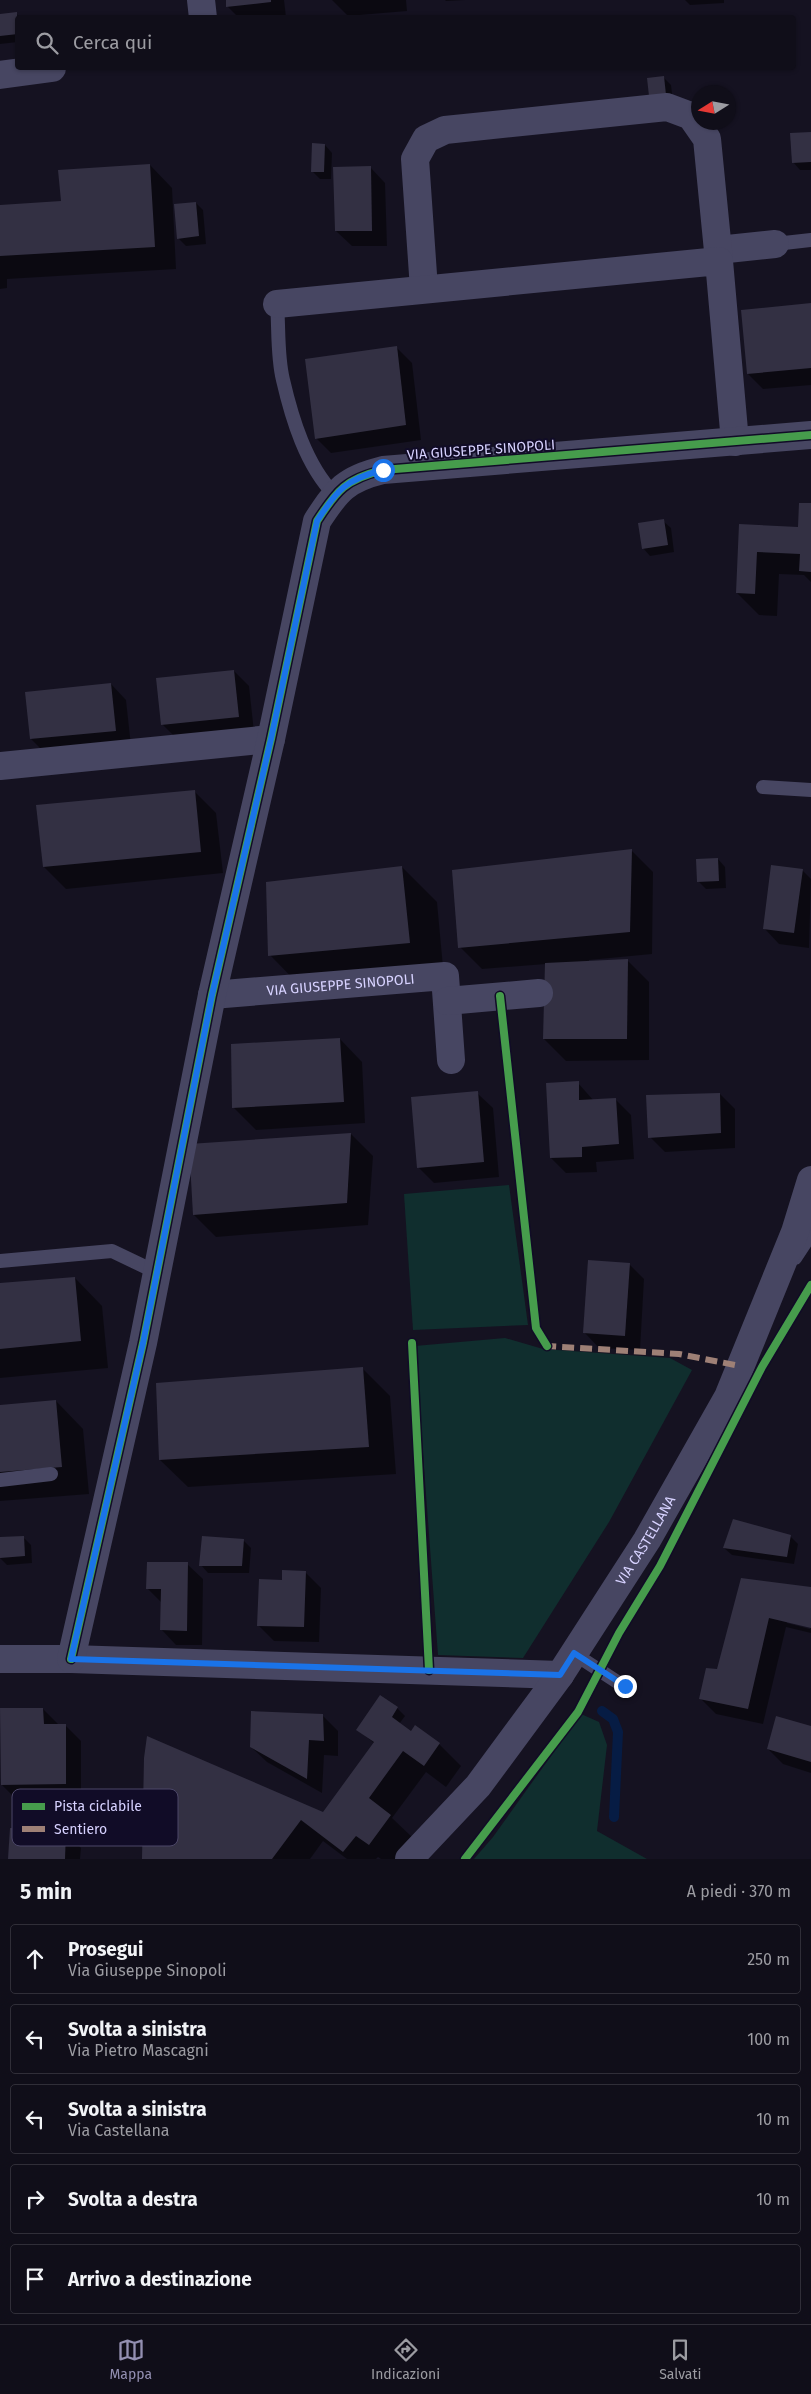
<!DOCTYPE html>
<html lang="it">
<meta charset="utf-8">
<style>
:root{--surface:#100e19;--page:#1e1c26;--text:#f1f3f6;--muted:#9c9ca2;--line:#302e38;--accent:#938fb1}
body{margin:0;font-family:"Fira Sans",sans-serif;background:var(--page);color:var(--text)}
.compass{position:absolute;left:691px;top:85px;width:45px;height:45px;border-radius:50%;background:var(--surface);box-shadow:0 1px 4px #0004;rotate:259deg}
.stop{position:absolute;width:15px;height:15px;margin:-11px;border:4px solid #1a73e8;border-radius:50%;background:#fff}
.stop.end{background:#1a73e8;border-color:#fff;box-shadow:0 1px 5px #0008}
.list{margin:0;padding:0;list-style:none}
h2{display:flex;justify-content:space-between;align-items:center;height:65px;margin:0;padding:0 20px;font-size:21px}
h2 small{font-size:16px;font-weight:400;color:var(--muted)}
.list li{display:grid;grid-template-columns:32px 1fr auto;gap:15px;align-items:center;box-sizing:border-box;height:70px;margin:0 10px 10px;padding:0 10px;border:1px solid var(--line);border-radius:5px}
.list b{display:block;font-size:19px;white-space:nowrap}
.list p{margin:0;font-size:16px;white-space:nowrap;color:var(--muted)}
.list em{font-size:16px;font-style:normal;color:var(--muted)}
.icon{flex:none;width:28px;height:28px;fill:none;stroke:currentColor;stroke-width:2;stroke-linecap:round;stroke-linejoin:round}
.map{position:relative;flex:none;width:811px;height:1859px;overflow:hidden}
.search{position:absolute;background:var(--surface);box-shadow:0 1px 4px #0004;left:15px;right:15px;top:15px;height:55px;display:flex;align-items:center;gap:12px;box-sizing:border-box;padding:0 18px;border-radius:5px;color:var(--muted);font-size:19px}
.sheet{height:465px;background:var(--surface)}
nav{display:flex;justify-content:space-around;align-items:center;box-sizing:border-box;height:70px;border-top:1px solid var(--line);background:var(--surface);font-size:14px;color:var(--muted)}
nav a{display:grid;justify-items:center;gap:2px}
nav .on{color:var(--accent)}
.map>svg:first-child{display:block}
.green{fill:#102e2e}
.shadow{fill:#0007;fill-rule:evenodd}
.lines{fill:none;stroke-linecap:round;stroke-linejoin:round}
.stream{stroke:#061c44;stroke-width:10}
.building{fill:#333043}
.service{stroke:#474662;stroke-width:14}
.minor{stroke:#474662;stroke-width:28}
.tertiary{stroke:#474662;stroke-width:28}
.quiet{stroke:#9e8076;stroke-width:6;stroke-dasharray:12 6;stroke-linecap:butt}
.cycleway-casing{stroke:#110c27;stroke-width:11}
.cycleway{stroke:#469c4c;stroke-width:8}
.route{stroke:#1a73e8;stroke-width:6}
.labels{text-anchor:middle;dominant-baseline:central;stroke-width:4;stroke-linejoin:round;paint-order:stroke}
.street-label{font-size:14px;fill:#d7d2ff;stroke:#110c27}
.key{fill:#110c27;stroke:#4c4768;stroke-width:1}
.key-label{font-size:14px;fill:#d7d2ff}
</style>
<div class="map">
<svg width="811" height="1859" viewBox="0 0 811 1859">
<rect width="100%" height="100%" fill="#151221"/>
<g class="green">
<polygon points="509,1185 528,1325 413,1330 404,1194"/>
<polygon points="505,1338 543,1349 670,1358 692,1370 609,1522 523,1658 438,1655 415,1346"/>
<polygon points="581,1714 599,1722 607,1745 597,1831 647,1859 474,1859 493,1837"/>
</g>
<g class="shadow">
<polygon points="227,0 284,0 286,17 239,18 227,6"/>
<polygon points="406,0 407,11 348,16 332,0"/>
<polygon points="445,0 465,0 446,1"/>
<polygon points="685,0 724,0 724,3 690,5"/>
<polygon points="16,13 21,18 18,18 18,42 0,44 0,15"/>
<polygon points="664,78 671,85 673,102 649,79"/>
<polygon points="811,133 811,170 800,170 793,162"/>
<polygon points="325,145 332,153 331,179 320,179 312,171"/>
<polygon points="150,165 172,188 176,269 7,279 7,288 0,289 0,206 62,202"/>
<polygon points="370,167 385,183 387,246 352,246 336,231"/>
<polygon points="196,203 203,210 206,244 186,246 178,238"/>
<polygon points="811,304 811,385 763,389 748,374"/>
<polygon points="397,348 412,363 421,440 331,453 316,438"/>
<polygon points="811,504 811,582 804,575 779,574 777,616 759,615 737,593 741,525 799,528"/>
<polygon points="663,521 671,528 674,552 650,556 643,548"/>
<polygon points="234,671 249,686 254,732 177,739 162,724"/>
<polygon points="111,684 126,700 131,746 46,754 31,739"/>
<polygon points="194,791 216,813 223,873 66,889 44,867"/>
<polygon points="631,850 653,872 652,954 589,960 589,962 627,960 649,982 649,1060 566,1061 544,1039 546,964 482,969 460,947"/>
<polygon points="718,859 725,867 726,888 706,889 698,881"/>
<polygon points="402,867 437,902 444,978 304,990 270,955"/>
<polygon points="802,870 811,879 809,948 779,944 764,928"/>
<polygon points="340,1039 362,1062 365,1123 256,1130 234,1108"/>
<polygon points="578,1083 594,1101 615,1099 631,1115 634,1159 596,1162 597,1172 566,1173 551,1158"/>
<polygon points="477,1093 493,1108 499,1177 434,1183 419,1168"/>
<polygon points="720,1094 735,1109 735,1148 665,1152 650,1137"/>
<polygon points="351,1134 373,1156 368,1225 216,1237 194,1215"/>
<polygon points="629,1264 644,1279 640,1350 599,1348 584,1332"/>
<polygon points="75,1278 102,1306 108,1368 0,1378 0,1285"/>
<polygon points="362,1368 390,1396 396,1474 188,1487 160,1460"/>
<polygon points="56,1401 83,1429 89,1494 0,1501 0,1406"/>
<polygon points="790,1536 798,1544 794,1564 732,1555 724,1548"/>
<polygon points="23,1537 31,1545 32,1563 7,1565 0,1558 0,1538"/>
<polygon points="243,1540 251,1548 249,1573 208,1573 201,1565"/>
<polygon points="187,1564 203,1579 202,1645 176,1645 161,1629 162,1603 147,1588"/>
<polygon points="305,1572 321,1588 319,1642 274,1641 258,1625 283,1581"/>
<path d="M742,1580L811,1588V1633L786,1627L763,1724L716,1714L700,1698L718,1670ZM787,1621L811,1627L810,1629L787,1623Z"/>
<polygon points="397,1708 405,1716 399,1724 411,1732 415,1726 439,1744 461,1766 446,1787 426,1772 392,1818 412,1837 396,1859 381,1859 378,1857 376,1859 347,1859 323,1841 310,1859 143,1859 324,1813 374,1743 358,1730"/>
<polygon points="43,1709 59,1725 65,1725 81,1741 81,1799 17,1800 2,1785"/>
<polygon points="322,1715 338,1731 338,1756 324,1755 322,1793 267,1762 251,1747"/>
<polygon points="811,1728 811,1773 783,1764 768,1749"/>
<polygon points="66,1832 81,1848 80,1859 9,1859"/>
</g>
<g class="lines">
<polyline class="stream" points="602,1711 613,1719 618,1732 614,1817"/>
</g>
<g class="building">
<polygon points="226,0 271,0 271,2 226,7"/>
<polygon points="17,12 18,34 0,36 0,14"/>
<polygon points="664,76 666,95 649,96 647,78"/>
<polygon points="811,132 811,162 792,163 790,133"/>
<polygon points="312,143 325,144 324,172 311,172"/>
<polygon points="150,164 155,247 0,256 0,205 61,201 58,170"/>
<polygon points="371,166 372,231 335,231 333,167"/>
<polygon points="196,202 199,236 177,239 174,204"/>
<polygon points="811,303 811,368 747,374 741,310"/>
<polygon points="397,346 406,425 315,439 305,359"/>
<polygon points="799,503 811,503 811,572 799,571 800,554 757,552 755,594 736,593 739,524 798,527"/>
<polygon points="664,519 668,545 642,549 638,523"/>
<polygon points="234,670 239,717 161,725 156,678"/>
<polygon points="111,683 116,731 30,739 25,692"/>
<polygon points="195,790 201,852 43,867 36,805"/>
<polygon points="632,849 630,932 458,948 452,870"/>
<polygon points="718,858 719,881 697,882 696,859"/>
<polygon points="771,865 803,869 794,933 763,929"/>
<polygon points="402,866 410,943 268,956 266,882"/>
<polygon points="628,959 627,1039 543,1039 545,963"/>
<polygon points="340,1038 344,1102 232,1108 231,1044"/>
<polygon points="579,1081 579,1100 616,1098 619,1144 582,1147 582,1157 550,1158 546,1083"/>
<polygon points="478,1091 484,1162 417,1168 411,1097"/>
<polygon points="720,1093 721,1133 648,1138 646,1095"/>
<polygon points="351,1133 347,1203 193,1215 189,1144"/>
<polygon points="588,1260 630,1263 625,1336 583,1333"/>
<polygon points="75,1277 81,1341 0,1349 0,1283"/>
<polygon points="363,1367 369,1447 159,1460 156,1383"/>
<polygon points="56,1400 62,1467 0,1472 0,1405"/>
<polygon points="733,1519 791,1535 787,1557 723,1548"/>
<polygon points="24,1536 25,1556 0,1558 0,1537"/>
<polygon points="202,1536 244,1539 242,1566 199,1566"/>
<polygon points="147,1562 188,1562 187,1631 160,1630 161,1589 146,1589"/>
<polygon points="282,1570 306,1571 304,1627 257,1626 259,1579 282,1580"/>
<polygon points="741,1578 811,1587 811,1628 769,1618 748,1709 699,1699 706,1668 717,1669"/>
<polygon points="380,1695 398,1707 392,1717 411,1731 415,1725 440,1743 424,1766 403,1751 369,1798 391,1815 369,1845 356,1836 343,1852 301,1820 272,1859 142,1859 144,1758 147,1736 323,1812 374,1742 356,1730"/>
<polygon points="0,1708 43,1708 44,1724 66,1724 66,1784 1,1785"/>
<polygon points="251,1711 323,1714 324,1741 309,1740 307,1779 250,1747"/>
<polygon points="776,1716 811,1726 811,1762 767,1749"/>
<polygon points="10,1828 66,1831 65,1859 8,1859"/>
</g>
<g class="lines">
<g class="service">
<polyline points="775,244 811,240"/>
<path d="M277,304C279,328 277,356 283,380C292,419 306,465 334,494"/>
<polyline points="763,787 811,790"/>
<polyline points="795,1258 811,1234"/>
<polyline points="0,1261 112,1251 156,1272"/>
<polyline points="0,1480 51,1474"/>
<polyline points="573,1653 625,1687"/>
</g>
<g class="minor">
<polyline points="201,0 203,18"/>
<polyline points="0,75 52,68"/>
<polyline points="718,250 775,244"/>
<polyline points="424,289 415,159 426,139 445,130 667,107 691,116 707,139 719,261"/>
<polyline points="277,304 719,261 735,442"/>
<polyline points="0,766 271,739"/>
<path id="s1" d="M212,995L445,976L451,1060"/>
<polyline points="447,1001 539,993"/>
<polyline points="0,1659 71,1659 560,1675"/>
<path d="M71,1659L143,1343L212,995L271,739L317,521C337,490 346,479 383,470L811,435"/>
</g>
<path class="tertiary" id="s2" d="M409,1859L478,1786L560,1675L647,1540L728,1397L795,1232L811,1180"/>
<polyline class="quiet" points="545,1344 547,1346 679,1354 740,1366"/>
<g class="cycleway-casing">
<g id="cycleway">
<polyline points="500,996 536,1328 547,1346"/>
<polyline points="412,1343 429,1670"/>
<path d="M71,1659L143,1343L212,995L271,739L317,521C337,490 346,479 383,470L811,435"/>
<polyline points="465,1859 578,1712 619,1633 660,1566 762,1367 811,1285"/>
</g>
</g>
<use href="#cycleway" class="cycleway"/>
</g>
<g class="lines">
<path class="route" d="M383,470C346,479 337,490 317,521L271,739L212,995L143,1343L71,1659L560,1675L574,1653L625,1686"/>
</g>
<g class="labels">
<g class="street-label">
<text transform="translate(481 450) rotate(-4)">VIA GIUSEPPE SINOPOLI</text>
<text stroke="none"><textPath href="#s1" startOffset="129">VIA GIUSEPPE SINOPOLI</textPath></text>
<text stroke="none"><textPath href="#s2" startOffset="398">VIA CASTELLANA</textPath></text>
</g>
</g>
<rect x="12" y="1789" width="166" height="57" rx="8" class="key"/>
<rect x="22" y="1803" width="23" height="7" fill="#469c4c"/>
<rect x="22" y="1826" width="23" height="6" fill="#9e8076"/>
<g class="key-label">
<text x="54" y="1811">Pista ciclabile</text>
<text x="54" y="1834">Sentiero</text>
</g>
</svg>
<svg class="compass" viewBox="-18 -18 36 36"><path d="M0-13l5 13h-10z" fill="#e53935"/><path d="M0 13l5-13h-10z" fill="#9c9ca2"/></svg>
<div class="stop" style="left:383px;top:470px"></div>
<div class="stop end" style="left:625px;top:1686px"></div>
<div class="search"><svg class="icon" aria-label="search" viewBox="0 0 24 24"><circle cx="10" cy="10" r="6"/><path d="M15 15l6 6"/></svg>Cerca qui</div>
</div>
<section class="sheet">
<h2>5 min<small>A piedi · 370 m</small></h2>
<ul class="list">
<li><svg class="icon" aria-label="ahead" viewBox="0 0 24 24"><path d="M12 20V5M6 11l6-6 6 6"/></svg><div><b>Prosegui</b><p>Via Giuseppe Sinopoli</p></div><em>250 m</em></li>
<li><svg class="icon" aria-label="left" viewBox="0 0 24 24"><path d="M17 20v-9H6M10 6l-5 5 5 5"/></svg><div><b>Svolta a sinistra</b><p>Via Pietro Mascagni</p></div><em>100 m</em></li>
<li><svg class="icon" aria-label="left" viewBox="0 0 24 24"><path d="M17 20v-9H6M10 6l-5 5 5 5"/></svg><div><b>Svolta a sinistra</b><p>Via Castellana</p></div><em>10 m</em></li>
<li><svg class="icon" aria-label="right" viewBox="0 0 24 24"><path d="M7 20v-9h11M14 6l5 5-5 5"/></svg><div><b>Svolta a destra</b></div><em>10 m</em></li>
<li><svg class="icon" aria-label="arrive" viewBox="0 0 24 24"><path d="M6 21V4h12l-3 4 3 4H6"/></svg><div><b>Arrivo a destinazione</b></div></li>
</ul>
</section>
<nav>
<a class="on"><svg class="icon" aria-label="map" viewBox="0 0 24 24"><path d="M3 6l6-2 6 2 6-2v14l-6 2-6-2-6 2zM9 4v14M15 6v14"/></svg>Mappa</a>
<a><svg class="icon" aria-label="directions" viewBox="0 0 24 24"><path d="M12 3l9 9-9 9-9-9zM9 14v-3h6M13 9l2 2-2 2"/></svg>Indicazioni</a>
<a><svg class="icon" aria-label="saved" viewBox="0 0 24 24"><path d="M7 4h10v16l-5-4-5 4z"/></svg>Salvati</a>
</nav>
